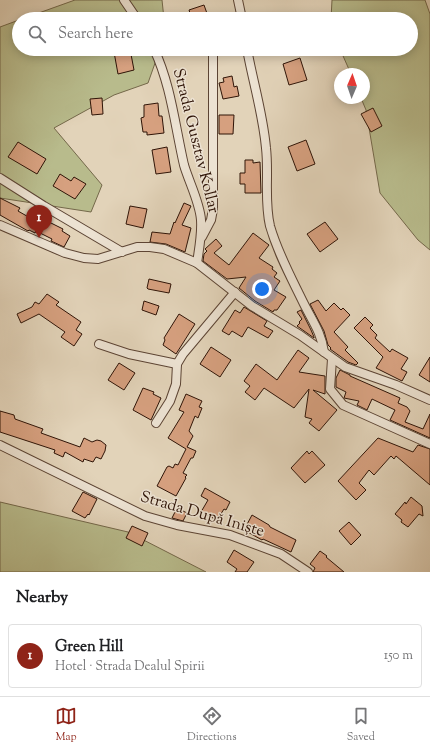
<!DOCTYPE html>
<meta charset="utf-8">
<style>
:root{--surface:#fff;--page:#f6f6f6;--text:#202124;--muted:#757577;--line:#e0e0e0;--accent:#8f2418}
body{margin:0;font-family:"Sorts Mill Goudy",serif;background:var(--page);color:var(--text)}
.compass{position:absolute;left:334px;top:68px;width:36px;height:36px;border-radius:50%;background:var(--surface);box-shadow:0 2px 10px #0003;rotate:2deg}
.you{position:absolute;left:262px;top:289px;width:14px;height:14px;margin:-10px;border:3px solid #fff;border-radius:50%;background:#1a73e8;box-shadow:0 0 0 6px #1a73e833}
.badge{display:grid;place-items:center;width:26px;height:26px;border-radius:50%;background:var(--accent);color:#fff;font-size:13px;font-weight:700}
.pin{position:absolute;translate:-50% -33px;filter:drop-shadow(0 1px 2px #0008)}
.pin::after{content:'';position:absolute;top:21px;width:14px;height:12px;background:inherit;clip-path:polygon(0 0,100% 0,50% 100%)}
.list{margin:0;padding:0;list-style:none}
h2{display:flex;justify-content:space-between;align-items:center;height:52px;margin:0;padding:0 16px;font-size:17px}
h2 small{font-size:13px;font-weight:400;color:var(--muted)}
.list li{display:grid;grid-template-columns:26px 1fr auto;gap:12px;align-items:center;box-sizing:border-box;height:64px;margin:0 8px 8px;padding:0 8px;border:1px solid var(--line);border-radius:4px}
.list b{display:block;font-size:15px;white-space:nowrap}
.list p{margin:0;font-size:13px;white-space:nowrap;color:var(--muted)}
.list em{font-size:13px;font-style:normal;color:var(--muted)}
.icon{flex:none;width:22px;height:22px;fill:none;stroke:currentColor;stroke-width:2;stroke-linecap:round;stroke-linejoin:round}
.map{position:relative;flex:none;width:430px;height:572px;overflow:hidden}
.search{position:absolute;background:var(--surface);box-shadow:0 2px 10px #0003;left:12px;right:12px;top:12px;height:44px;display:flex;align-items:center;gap:10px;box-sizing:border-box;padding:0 14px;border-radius:22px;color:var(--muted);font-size:15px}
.sheet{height:124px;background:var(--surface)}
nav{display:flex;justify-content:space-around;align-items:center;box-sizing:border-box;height:56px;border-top:1px solid var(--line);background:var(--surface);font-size:11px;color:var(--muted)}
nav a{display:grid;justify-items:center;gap:2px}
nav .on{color:var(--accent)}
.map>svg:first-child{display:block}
.green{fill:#b8bb8c;stroke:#74684a}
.building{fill:#d6a07f;stroke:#2f1407}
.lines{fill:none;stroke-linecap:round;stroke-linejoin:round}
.minor-casing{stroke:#5c4434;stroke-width:10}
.minor{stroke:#ece2d2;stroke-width:8}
.labels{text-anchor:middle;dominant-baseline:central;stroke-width:3;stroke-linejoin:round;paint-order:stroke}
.street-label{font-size:16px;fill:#2f1407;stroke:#ece2d2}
</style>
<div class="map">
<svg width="430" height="572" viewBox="0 0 430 572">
<rect width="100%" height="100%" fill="#e2d3b9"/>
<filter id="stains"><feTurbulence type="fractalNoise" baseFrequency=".005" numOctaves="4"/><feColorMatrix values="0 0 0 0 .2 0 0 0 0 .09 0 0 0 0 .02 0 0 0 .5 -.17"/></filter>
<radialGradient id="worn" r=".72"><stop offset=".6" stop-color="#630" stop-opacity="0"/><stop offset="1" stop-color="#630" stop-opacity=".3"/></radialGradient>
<g class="green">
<polygon points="75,0 162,0 164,19 22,19"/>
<polygon points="332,0 425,0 430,14 430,250 418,240 380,193 366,110 361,98 364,98 364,74 351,74 340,49 411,49 411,19 331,19"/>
<polygon points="19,20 19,49 160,49 148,83 114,95 54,128 102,185 91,212 0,198 0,27"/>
<polygon points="0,502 128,532 206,572 0,572"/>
</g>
<g class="building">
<polygon points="204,5 209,19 192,19 189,10"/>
<polygon points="130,49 134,70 118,74 114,52"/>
<polygon points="300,58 307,80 289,85 283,64"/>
<polygon points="232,76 234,87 237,86 239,96 223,99 219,83 224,82 223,78"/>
<polygon points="102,98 103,114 92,115 90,99"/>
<polygon points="158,103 159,116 162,116 164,133 147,135 147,132 143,132 141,118 144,117 144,105"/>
<polygon points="373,108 382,126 371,132 361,114"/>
<polygon points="219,115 234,115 233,134 219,134"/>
<polygon points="306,140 315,164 297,171 288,147"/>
<polygon points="18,142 46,159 37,174 8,157"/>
<polygon points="167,147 171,172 156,174 152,150"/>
<polygon points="245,160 253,160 253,163 260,162 261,193 245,193 245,184 240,184 240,173 245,173"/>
<polygon points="60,174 71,181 74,177 86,184 75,199 53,186"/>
<polygon points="0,198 20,208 18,211 46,227 49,222 63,229 62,231 70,236 64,247 51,241 52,239 36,231 35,233 29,230 28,231 0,215"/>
<polygon points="184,203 191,206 182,225 191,228 185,252 166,244 150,242 152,232 170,234 174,222 175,223"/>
<polygon points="130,206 147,209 143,228 126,224"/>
<polygon points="325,222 338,239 320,252 307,234"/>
<polygon points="253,233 269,245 259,258 273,267 272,269 277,273 274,277 280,281 274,290 286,297 277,310 274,310 273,312 255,301 239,288 246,277 227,279 203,261 204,254 207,251 205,249 216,239 222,246 214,253 229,265"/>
<polygon points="149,279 171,284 169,293 148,289 147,288"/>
<polygon points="47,294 59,302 56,305 81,322 76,330 82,334 74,346 61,337 65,332 39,314 21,323 17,314 32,307 35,302 39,304"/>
<polygon points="318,300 326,311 334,303 341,310 343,308 350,315 334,332 348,347 345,350 358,363 356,365 348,362 330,349 331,348 328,345 324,331 310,304"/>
<polygon points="144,301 159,306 156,315 142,310"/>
<polygon points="244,307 267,321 264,326 273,331 268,338 248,327 242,337 232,331 229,335 222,331 235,310 240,313"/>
<polygon points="301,310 311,330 314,337 314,338 297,326 300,323 299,322 302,319 297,312"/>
<polygon points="179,314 195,324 176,354 163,345 165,340 164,338"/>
<polygon points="365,317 373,325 370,328 377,335 375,338 390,352 392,349 408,358 401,369 407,372 402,381 376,368 383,357 354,328"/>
<polygon points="211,347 231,360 220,377 200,364"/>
<polygon points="298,350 309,358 299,372 325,376 325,394 313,390 337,410 319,431 309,423 312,419 305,417 309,389 294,408 264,388 255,400 245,392 250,386 244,381 256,364 277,380"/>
<polygon points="430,357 430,382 419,375"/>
<polygon points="119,363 135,373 124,390 108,380"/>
<polygon points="340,370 350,375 350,376 400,398 398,403 407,407 410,411 405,422 423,429 430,414 430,438 390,420 395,410 372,399 367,410 357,405 359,401 344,398 346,392 336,387 336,378"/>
<polygon points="143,388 154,392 153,394 161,398 151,420 133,410"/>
<polygon points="186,394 202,401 199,407 202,408 198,418 195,416 189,431 193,436 187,447 196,451 193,458 191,458 183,473 187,475 185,477 186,478 176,496 157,486 167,467 169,466 173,468 175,464 178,465 186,449 168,438 184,412 179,410"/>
<polygon points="0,411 14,415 15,419 43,429 41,433 80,447 84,438 92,442 97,440 101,441 106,445 105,451 101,459 96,457 93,462 84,459 83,462 65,452 63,457 54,453 55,450 0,432"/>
<polygon points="378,438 413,452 418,445 430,449 430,485 396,456 394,459 391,456 374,475 369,470 359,483 366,490 356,500 338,481"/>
<polygon points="307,451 309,454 312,451 325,465 305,483 291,468"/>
<polygon points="205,488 230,502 226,510 224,509 217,520 201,512 208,500 201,496"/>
<polygon points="83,492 97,499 89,515 88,514 85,518 72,511"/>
<polygon points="411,497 422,506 423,516 419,514 408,527 401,522 402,520 395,514 405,502 406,504"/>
<polygon points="177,508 187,513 183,521 172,518"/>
<polygon points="252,515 269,525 270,527 296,540 291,552 263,539 262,540 244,530"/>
<polygon points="349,522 361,535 351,545 339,531"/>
<polygon points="132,526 148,533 142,546 126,538"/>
<polygon points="234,550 254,562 247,572 235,572 237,569 227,562"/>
<polygon points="320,551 327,556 326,557 344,572 313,572 315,568 310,564"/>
</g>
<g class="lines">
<g class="minor-casing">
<g id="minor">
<polyline points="124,0 137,19"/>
<polyline points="238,0 242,19"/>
<path d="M154,49C171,85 175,126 184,165C189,182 200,203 201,220C202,235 199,249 197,263"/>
<path d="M247,49C253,82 263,114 266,148C269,174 264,201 270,226C278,254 292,279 304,304C313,322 321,332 324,352"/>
<polyline points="0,178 44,206 122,252"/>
<polyline points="0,225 65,253 84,258 98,259 137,247 150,247 164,249 197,263 252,306 300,335 345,367 396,385 430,400"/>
<polyline points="202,237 211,220 213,209 213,49"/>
<polyline points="99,344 129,354 177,364"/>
<polyline points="332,359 330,389 343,405 430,444"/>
<polyline points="156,423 170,401 176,384 177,364 183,354 235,292"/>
<polyline points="0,445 145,516 177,525 230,535 281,554 308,572"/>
</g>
</g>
<use href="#minor" class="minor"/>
</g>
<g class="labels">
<g class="street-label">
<text transform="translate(195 141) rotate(76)">Strada Gusztav Kollar</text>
<text transform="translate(202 515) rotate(16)">Strada După Iniște</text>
</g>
</g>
<rect width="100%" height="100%" filter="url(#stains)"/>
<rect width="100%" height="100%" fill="url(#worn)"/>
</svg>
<svg class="compass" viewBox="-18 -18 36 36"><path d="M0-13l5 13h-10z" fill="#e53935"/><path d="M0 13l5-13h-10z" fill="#757577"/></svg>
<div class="you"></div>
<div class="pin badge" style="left:39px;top:238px">1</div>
<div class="search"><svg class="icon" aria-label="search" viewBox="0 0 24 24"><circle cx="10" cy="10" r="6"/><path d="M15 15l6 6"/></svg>Search here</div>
</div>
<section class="sheet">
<h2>Nearby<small></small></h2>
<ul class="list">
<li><span class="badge">1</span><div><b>Green Hill</b><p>Hotel · Strada Dealul Spirii</p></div><em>150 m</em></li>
</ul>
</section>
<nav>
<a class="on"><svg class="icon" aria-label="map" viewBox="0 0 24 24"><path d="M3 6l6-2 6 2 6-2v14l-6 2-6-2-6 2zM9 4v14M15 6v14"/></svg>Map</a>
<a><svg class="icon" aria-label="directions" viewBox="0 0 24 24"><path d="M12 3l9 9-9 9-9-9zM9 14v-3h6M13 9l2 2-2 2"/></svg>Directions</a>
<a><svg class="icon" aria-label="saved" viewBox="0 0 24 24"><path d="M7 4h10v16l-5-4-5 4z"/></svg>Saved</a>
</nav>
